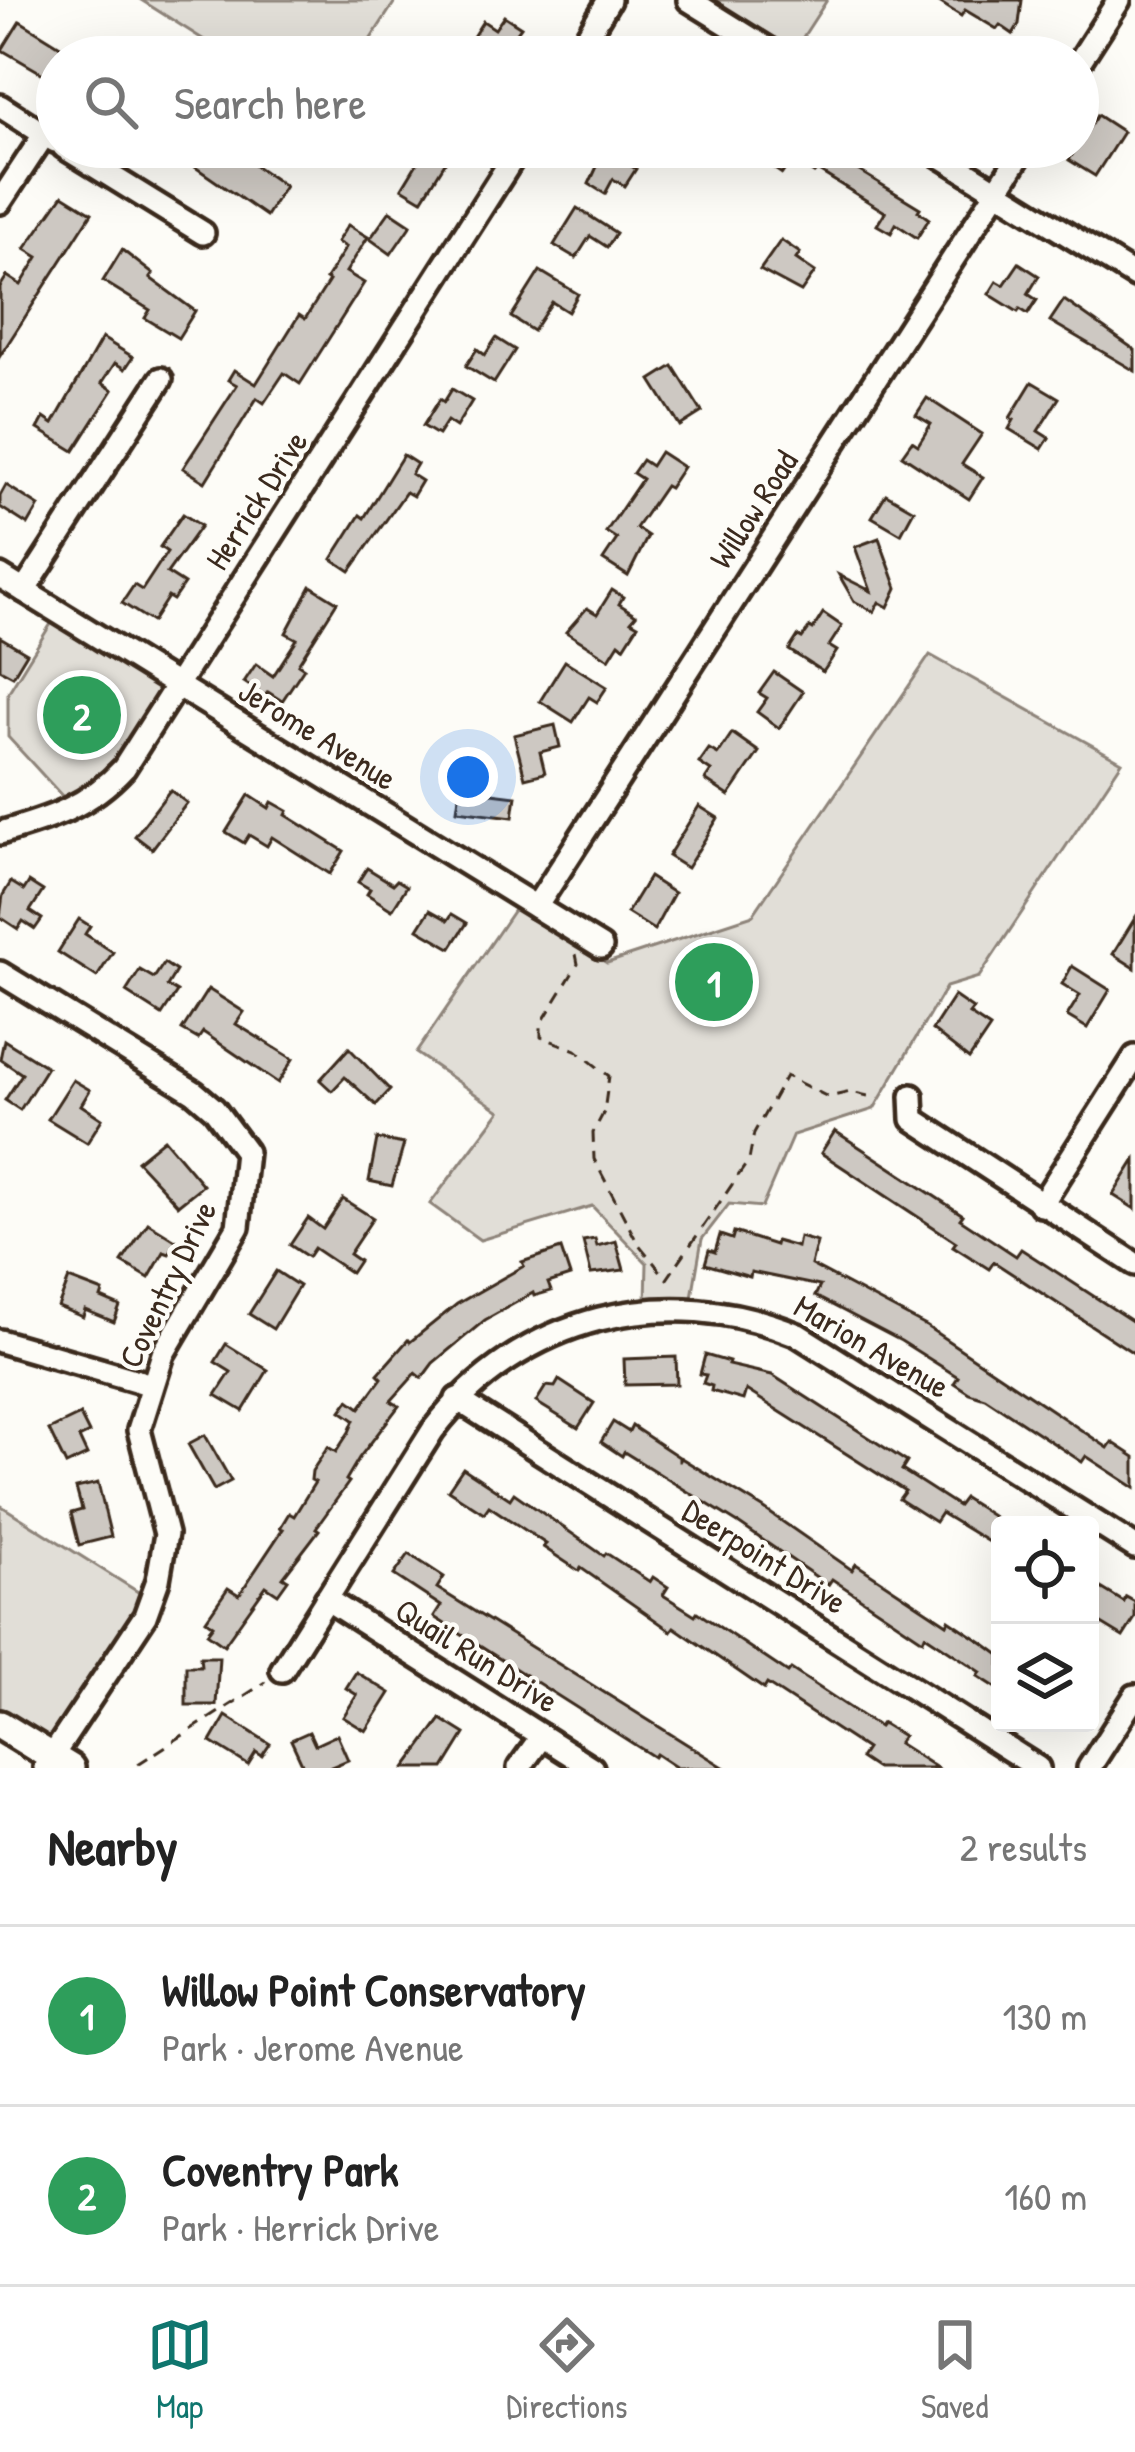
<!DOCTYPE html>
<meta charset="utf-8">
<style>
:root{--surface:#fff;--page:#f6f6f6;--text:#222;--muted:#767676;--line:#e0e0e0;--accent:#0f766e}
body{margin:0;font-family:"Patrick Hand",sans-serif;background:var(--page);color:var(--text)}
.controls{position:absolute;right:36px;bottom:36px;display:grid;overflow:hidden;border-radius:12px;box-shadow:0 12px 48px #0002}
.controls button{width:108px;height:108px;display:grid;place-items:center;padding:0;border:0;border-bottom:3px solid var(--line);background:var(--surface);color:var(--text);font:60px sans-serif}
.you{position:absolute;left:468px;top:777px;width:42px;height:42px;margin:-30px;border:9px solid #fff;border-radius:50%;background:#1a73e8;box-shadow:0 0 0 18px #1a73e833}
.badge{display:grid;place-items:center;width:78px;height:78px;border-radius:50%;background:var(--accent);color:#fff;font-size:39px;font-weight:700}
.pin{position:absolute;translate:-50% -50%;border:6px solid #fff;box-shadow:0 3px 12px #0006}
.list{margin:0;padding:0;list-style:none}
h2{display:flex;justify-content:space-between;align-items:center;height:156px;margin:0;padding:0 48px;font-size:51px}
h2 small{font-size:39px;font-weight:400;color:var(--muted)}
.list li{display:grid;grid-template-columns:78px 1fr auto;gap:36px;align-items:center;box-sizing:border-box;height:180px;padding:0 48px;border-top:3px solid var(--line)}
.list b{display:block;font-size:45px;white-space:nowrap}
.list p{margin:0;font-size:39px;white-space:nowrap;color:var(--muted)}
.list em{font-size:39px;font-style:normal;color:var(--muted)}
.icon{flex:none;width:66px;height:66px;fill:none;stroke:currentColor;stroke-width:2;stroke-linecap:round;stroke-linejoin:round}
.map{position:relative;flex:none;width:1135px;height:1768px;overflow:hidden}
.search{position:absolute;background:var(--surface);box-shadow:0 12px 48px #0002;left:36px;right:36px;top:36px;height:132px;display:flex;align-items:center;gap:30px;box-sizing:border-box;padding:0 42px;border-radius:66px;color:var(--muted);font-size:45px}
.sheet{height:516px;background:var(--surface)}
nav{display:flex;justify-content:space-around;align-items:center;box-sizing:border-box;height:168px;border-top:3px solid var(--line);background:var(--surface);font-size:33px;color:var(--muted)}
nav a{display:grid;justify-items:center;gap:6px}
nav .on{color:var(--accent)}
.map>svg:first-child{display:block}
.green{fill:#e1ded7;stroke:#8e847a;stroke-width:3}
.building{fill:#cdc8c2;stroke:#3b2a1e;stroke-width:3}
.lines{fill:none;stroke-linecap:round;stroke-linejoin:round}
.minor-casing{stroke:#3b2a1e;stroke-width:30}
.major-casing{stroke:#3b2a1e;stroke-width:36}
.path{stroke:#3b2a1e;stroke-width:3;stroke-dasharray:12 9;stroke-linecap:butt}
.minor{stroke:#fdfcf7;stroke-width:21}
.major{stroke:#fdfcf7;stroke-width:27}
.labels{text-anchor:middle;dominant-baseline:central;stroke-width:9;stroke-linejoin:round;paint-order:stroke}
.street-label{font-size:33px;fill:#3b2a1e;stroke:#fdfcf7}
</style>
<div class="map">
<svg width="1135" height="1768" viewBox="0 0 1135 1768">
<rect width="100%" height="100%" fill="#fdfcf7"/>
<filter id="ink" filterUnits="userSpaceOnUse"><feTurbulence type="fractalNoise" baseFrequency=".00833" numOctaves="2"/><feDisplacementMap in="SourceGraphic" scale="24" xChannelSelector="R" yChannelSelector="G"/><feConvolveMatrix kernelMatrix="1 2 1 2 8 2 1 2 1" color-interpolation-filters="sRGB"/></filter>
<g filter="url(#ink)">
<g class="green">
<polygon points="141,0 396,0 359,57 231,57"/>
<polygon points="705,0 827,0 792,54"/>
<polygon points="57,614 173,688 128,757 74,809 8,737 8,693"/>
<polygon points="930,655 1122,762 979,977 946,987 874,1109 793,1135 762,1207 729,1204 702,1239 691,1303 646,1301 647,1263 592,1206 480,1240 430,1204 500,1111 416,1053 516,907 607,963 753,915"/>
<polygon points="0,1505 146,1597 53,1747 0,1714"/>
</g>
<g class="building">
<polygon points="936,0 1022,0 1019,24 1013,34 1000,25 997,29 965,10 961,16"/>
<polygon points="504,16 521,27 515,35 526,42 517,57 506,57 495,50 490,57 460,57 483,21 495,29"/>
<polygon points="20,21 78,57 57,57 57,82 2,50"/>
<polygon points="1097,115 1123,132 1095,176 1069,160"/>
<polygon points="166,147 228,147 285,186 266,216"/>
<polygon points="427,147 440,147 451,153 422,200 402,188"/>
<polygon points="606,147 634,147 625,162 636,169 625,186 613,179 605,194 589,184"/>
<polygon points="768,147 820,147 920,208 918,211 929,219 917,238 896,224 891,233 877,225 885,212 817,170 814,173 792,159 782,174 760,159"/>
<polygon points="63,195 92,213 0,356 0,287 7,276 21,285 38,257 25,249"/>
<polygon points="577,208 616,233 607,247 590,236 576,258 554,245"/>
<polygon points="390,211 411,225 391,254 370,239"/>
<polygon points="348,225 368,237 346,272 364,283 300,384 284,373 264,403 257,398 205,482 183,468 237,385 228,380 234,370 256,384 299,315 305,319 329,281 326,279 346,247 337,242"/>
<polygon points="781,240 800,253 796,259 815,272 801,292 760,270"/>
<polygon points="122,250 153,274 150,278 195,311 178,338 145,318 150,310 103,281"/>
<polygon points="1019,263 1039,276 1028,294 1037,300 1028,314 1020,309 1018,312 989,294 997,281 1004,285"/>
<polygon points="540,271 578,294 568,312 552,302 533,331 511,317"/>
<polygon points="1064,300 1135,350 1135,371 1050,321"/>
<polygon points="102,338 133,357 125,369 115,363 102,383 113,390 74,451 38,429 44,418 53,424"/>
<polygon points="496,338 515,350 494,383 466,366 477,349 485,355"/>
<polygon points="673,366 702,412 680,426 651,380"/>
<polygon points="1032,382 1059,398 1038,431 1049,438 1042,449 1009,429 1014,420 1010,418"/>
<polygon points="452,389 472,401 456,427 447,421 438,435 423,426 440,399 444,402"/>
<polygon points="927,398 982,434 962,464 983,477 969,499 902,455 912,441 918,445 931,424 916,415"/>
<polygon points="660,452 683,467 669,488 665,486 636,528 648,536 628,576 603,560 617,539 606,532 642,479 633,473 642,460 651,466"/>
<polygon points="403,455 417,464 411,474 422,481 413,496 406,492 350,571 332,559 360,515 364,518"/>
<polygon points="6,485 39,506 28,525 0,507 0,496"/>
<polygon points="886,494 914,510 901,534 872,517"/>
<polygon points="183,514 201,526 167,573 184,584 173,600 168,597 152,622 122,603 134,585 142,590 167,552 160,547"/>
<polygon points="879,538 897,588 888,607 879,602 874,612 854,601 839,575 871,591 855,547"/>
<polygon points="311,586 337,602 298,664 304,668 282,701 268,692 265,696 244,682 256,664 273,676 297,639 286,633"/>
<polygon points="612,590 623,597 619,604 636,615 631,621 638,625 624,647 619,643 609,659 566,632 587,608 597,614"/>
<polygon points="823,613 842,626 829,646 837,651 823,672 789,650 798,636 802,638 810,627 813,629"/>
<polygon points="0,637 27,653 13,676 0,669"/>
<polygon points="565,661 607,687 597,702 589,697 573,722 540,701"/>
<polygon points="774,672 803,692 779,728 757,712 767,698 759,693"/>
<polygon points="555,725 560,747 540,752 545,773 525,778 514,735"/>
<polygon points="732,733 759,752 729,796 705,780 711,771 699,763 709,749 718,754"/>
<polygon points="460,789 516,796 513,817 457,810"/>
<polygon points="170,790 187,803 152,849 135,836"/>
<polygon points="249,795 269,808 272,802 288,811 286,815 344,851 330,874 272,837 267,846 249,835 244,843 226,832"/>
<polygon points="699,806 718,818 687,868 668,856"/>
<polygon points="367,868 393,884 397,880 407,886 392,910 367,894 370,889 358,882"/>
<polygon points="649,877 674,893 654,930 627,913"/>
<polygon points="11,882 24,890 29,882 43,891 30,911 42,919 35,929 23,921 18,929 0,917 3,895"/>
<polygon points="430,910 448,920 452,914 467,923 451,948 418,929"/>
<polygon points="1135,918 1135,968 1113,954"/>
<polygon points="79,919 90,926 85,934 113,952 97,977 58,952"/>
<polygon points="164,963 176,971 167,986 177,992 162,1015 126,992 140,970 154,978"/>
<polygon points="1072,966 1110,990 1087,1028 1067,1016 1080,995 1062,984"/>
<polygon points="208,989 244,1012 236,1024 293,1059 278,1083 203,1032 198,1039 182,1030"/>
<polygon points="954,996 973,1009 969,1014 990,1028 969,1059 932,1030"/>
<polygon points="4,1040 47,1067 20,1110 5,1100 22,1074 0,1059"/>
<polygon points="349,1048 390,1090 376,1105 345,1077 332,1091 320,1080"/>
<polygon points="73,1080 90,1090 81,1105 102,1119 87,1143 48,1119"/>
<polygon points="835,1131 963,1215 960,1219 1016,1256 1021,1249 1135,1323 1135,1354 994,1262 989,1269 953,1246 956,1242 821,1153"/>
<polygon points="164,1139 203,1185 178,1205 137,1161"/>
<polygon points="377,1139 404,1144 392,1186 369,1181"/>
<polygon points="1135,1160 1135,1209 1113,1195"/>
<polygon points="343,1199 373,1218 349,1254 359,1261 351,1273 314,1248 308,1257 290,1245 308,1218 323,1229"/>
<polygon points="148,1223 177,1241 169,1254 164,1252 149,1278 122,1262"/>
<polygon points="734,1232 775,1245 776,1241 797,1247 799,1237 817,1242 811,1265 926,1326 1108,1448 1112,1442 1135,1457 1135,1488 1086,1456 1082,1462 985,1398 969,1393 954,1383 958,1377 901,1341 815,1296 820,1286 751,1272 750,1277 705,1264 709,1250 715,1252 720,1235 732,1239"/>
<polygon points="595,1239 597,1246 616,1241 624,1270 591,1274 583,1241"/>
<polygon points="561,1249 570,1276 548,1283 551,1291 534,1296 533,1293 485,1320 433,1363 422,1378 416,1373 391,1401 399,1406 359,1458 346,1480 349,1482 316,1528 319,1530 283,1577 288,1580 278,1594 266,1586 224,1645 207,1633 213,1625 206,1620 228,1588 239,1595 283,1529 280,1528 289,1513 294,1516 315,1482 311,1480 312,1471 328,1447 336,1452 349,1432 354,1420 341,1411 349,1400 360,1408 382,1378 378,1374 408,1340 410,1342 457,1304 524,1266 522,1262"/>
<polygon points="276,1271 299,1286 273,1329 249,1314"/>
<polygon points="69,1279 103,1292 101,1298 120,1306 114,1322 85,1310 83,1317 58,1307"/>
<polygon points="226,1344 268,1370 243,1411 216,1395 231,1372 215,1362"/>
<polygon points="705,1355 729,1362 728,1365 772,1375 907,1462 902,1470 958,1506 964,1498 1000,1521 1000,1549 941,1513 935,1522 899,1499 905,1491 746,1390 743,1400 711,1391 712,1386 703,1383 706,1375 700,1374"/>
<polygon points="676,1357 677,1384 625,1385 624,1359"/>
<polygon points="559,1380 594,1403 578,1428 536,1402 546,1386 555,1387"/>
<polygon points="80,1415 89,1433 79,1438 87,1455 66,1465 49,1430"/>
<polygon points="613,1422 629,1432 632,1426 679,1457 679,1462 681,1458 763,1508 852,1570 856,1564 947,1624 949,1620 985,1644 1000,1655 1000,1690 978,1676 981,1672 925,1635 923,1640 832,1579 828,1585 738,1523 624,1452 622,1456 601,1442"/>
<polygon points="205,1435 231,1481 214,1490 188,1444"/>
<polygon points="463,1468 510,1499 514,1493 604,1556 606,1553 650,1582 653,1577 668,1587 663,1595 695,1615 697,1612 788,1673 791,1669 879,1727 882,1723 903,1736 898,1743 937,1768 875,1768 860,1758 866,1749 767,1684 764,1689 674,1627 671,1631 581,1568 579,1571 543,1547 546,1544 489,1506 484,1513 448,1490"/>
<polygon points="98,1483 111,1537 79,1545 71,1513 82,1510 76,1488"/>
<polygon points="409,1554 444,1577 437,1588 725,1768 677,1768 656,1754 654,1757 434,1617 441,1606 394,1575"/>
<polygon points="1101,1588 1124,1602 1126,1597 1135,1602 1135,1618 1123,1637 1090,1617 1090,1604"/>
<polygon points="200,1657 219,1657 216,1705 186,1705 186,1666 201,1666"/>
<polygon points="356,1672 390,1693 366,1731 343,1717 357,1695 346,1688"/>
<polygon points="226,1716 270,1744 262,1756 256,1752 248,1765 211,1742"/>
<polygon points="441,1719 465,1734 444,1768 405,1768"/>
<polygon points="309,1732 315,1745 337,1735 348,1760 329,1768 304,1768 291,1740"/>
</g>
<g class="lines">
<g class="minor-casing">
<g id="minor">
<polyline points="689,0 781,57"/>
<polyline points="575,57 609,0"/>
<polyline points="1078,64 1119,0"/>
<polyline points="0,106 55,141"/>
<polyline points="64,147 203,233"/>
<polyline points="926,147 1135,276"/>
<polyline points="0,202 44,135"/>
<polyline points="0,576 601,947"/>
<polyline points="24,591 161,379"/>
<path d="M0,833C49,819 88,807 124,768L520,147"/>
<polyline points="536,907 1025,147"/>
<polyline points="0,973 194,1092 214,1109 246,1152 238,1227 163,1354 139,1430 166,1534 158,1580 145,1616 45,1767"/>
<polyline points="912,1096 913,1119 1135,1264"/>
<polyline points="1041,1205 1135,1057"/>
<polyline points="0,1341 152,1385"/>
<polyline points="457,1399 1038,1768"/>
<polyline points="326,1599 592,1768"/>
<path d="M282,1670L433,1430C521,1316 666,1280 798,1335L1135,1547"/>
<polyline points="519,1768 542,1736"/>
<polyline points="1089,1768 1135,1696"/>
</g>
</g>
<g class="major-casing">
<polyline id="major" points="0,1725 70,1768"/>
</g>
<g class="path">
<polyline points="576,954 578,964 541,1024 541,1037 576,1050 609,1076 604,1112 593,1133 594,1159 637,1242 667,1279 749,1160 754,1133 786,1076 828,1097 851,1092 868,1096"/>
<polyline points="138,1764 266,1682"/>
</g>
<use href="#minor" class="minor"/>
<use href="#major" class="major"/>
</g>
</g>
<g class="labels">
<g class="street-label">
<text transform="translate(256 500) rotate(-57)">Herrick Drive</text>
<text transform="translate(753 509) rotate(-57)">Willow Road</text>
<text transform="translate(318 734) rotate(32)">Jerome Avenue</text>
<text transform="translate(167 1284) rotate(-64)">Coventry Drive</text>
<text transform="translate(872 1346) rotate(30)">Marion Avenue</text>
<text transform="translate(765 1556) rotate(32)">Deerpoint Drive</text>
<text transform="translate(477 1655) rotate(32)">Quail Run Drive</text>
</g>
</g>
</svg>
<div class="controls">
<button><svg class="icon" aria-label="locate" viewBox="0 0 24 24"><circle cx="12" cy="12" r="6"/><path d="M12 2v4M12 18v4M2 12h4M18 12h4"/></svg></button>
<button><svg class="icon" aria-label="layers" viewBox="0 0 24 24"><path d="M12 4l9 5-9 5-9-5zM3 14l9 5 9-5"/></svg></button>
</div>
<div class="you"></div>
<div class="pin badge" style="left:714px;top:982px;background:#2e9e5b">1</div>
<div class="pin badge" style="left:82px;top:715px;background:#2e9e5b">2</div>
<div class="search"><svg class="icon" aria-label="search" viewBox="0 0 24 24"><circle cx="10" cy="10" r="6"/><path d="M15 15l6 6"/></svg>Search here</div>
</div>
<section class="sheet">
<h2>Nearby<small>2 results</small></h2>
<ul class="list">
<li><span class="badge" style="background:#2e9e5b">1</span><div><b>Willow Point Conservatory</b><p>Park · Jerome Avenue</p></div><em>130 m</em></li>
<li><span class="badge" style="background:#2e9e5b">2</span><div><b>Coventry Park</b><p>Park · Herrick Drive</p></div><em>160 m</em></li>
</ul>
</section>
<nav>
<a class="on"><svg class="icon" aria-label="map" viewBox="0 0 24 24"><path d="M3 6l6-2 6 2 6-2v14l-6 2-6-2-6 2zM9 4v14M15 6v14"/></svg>Map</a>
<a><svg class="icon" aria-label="directions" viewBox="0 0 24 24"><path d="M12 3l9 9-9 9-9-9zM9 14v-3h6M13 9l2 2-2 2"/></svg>Directions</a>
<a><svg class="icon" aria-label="saved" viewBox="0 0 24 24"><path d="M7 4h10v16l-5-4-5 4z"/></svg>Saved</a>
</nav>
